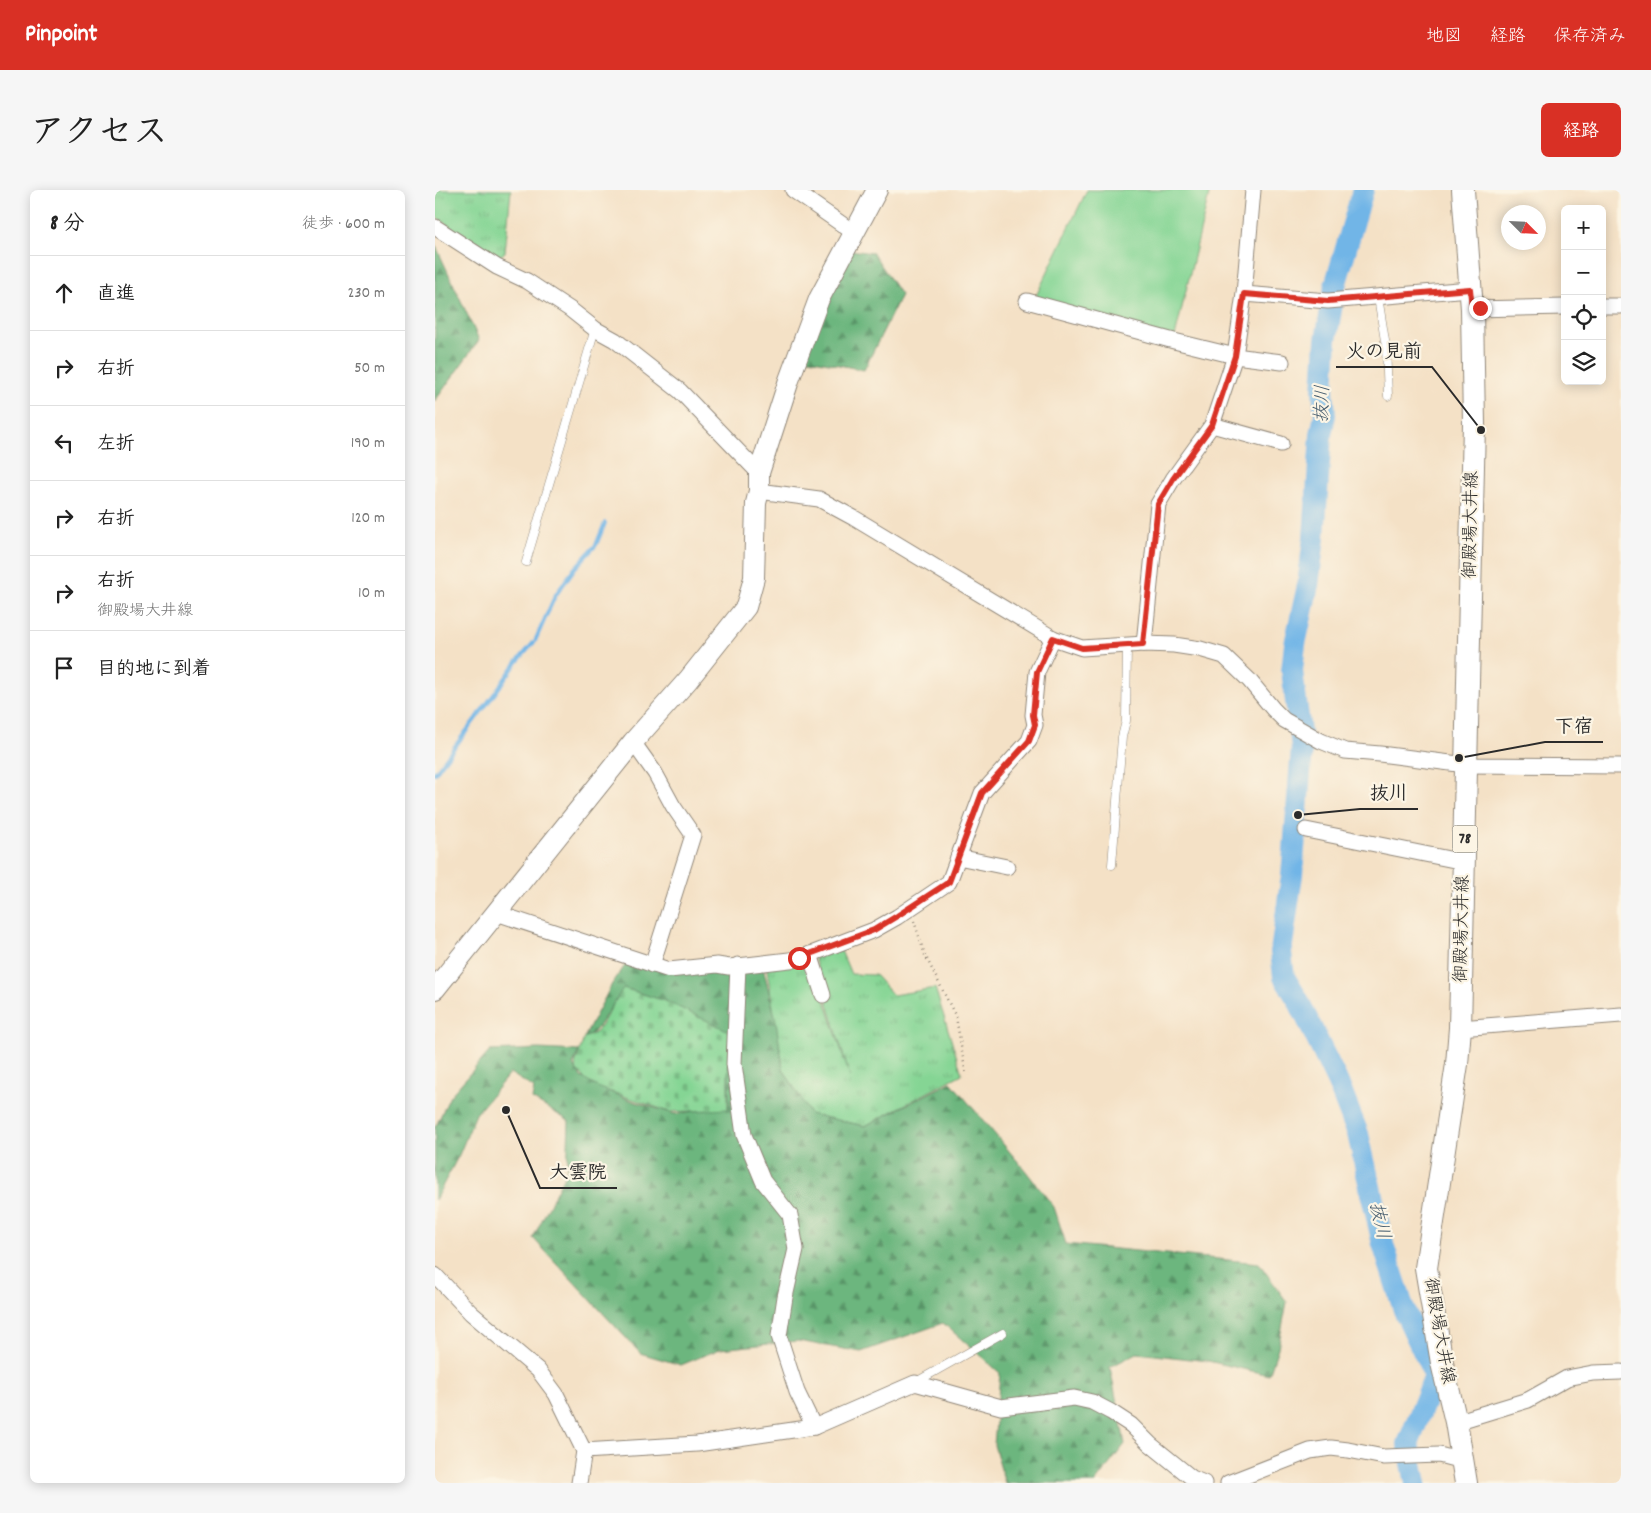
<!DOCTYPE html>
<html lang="ja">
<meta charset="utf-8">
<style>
:root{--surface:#fff;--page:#f6f6f6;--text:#222;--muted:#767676;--line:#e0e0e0;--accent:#d93025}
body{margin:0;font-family:Dekko,"Klee One",sans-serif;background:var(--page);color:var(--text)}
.controls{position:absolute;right:15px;top:15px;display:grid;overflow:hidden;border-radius:8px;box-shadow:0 2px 12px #0003}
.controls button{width:45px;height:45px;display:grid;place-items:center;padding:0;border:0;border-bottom:1px solid var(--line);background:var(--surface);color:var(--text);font:25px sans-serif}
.compass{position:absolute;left:1066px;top:15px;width:45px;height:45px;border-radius:50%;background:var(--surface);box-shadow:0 2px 12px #0003;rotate:114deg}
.stop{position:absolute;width:15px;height:15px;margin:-11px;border:4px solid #d93025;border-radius:50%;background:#fff}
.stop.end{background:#d93025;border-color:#fff;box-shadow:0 1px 5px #0008}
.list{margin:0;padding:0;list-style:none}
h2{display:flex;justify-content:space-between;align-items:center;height:65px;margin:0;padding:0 20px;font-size:21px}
h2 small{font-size:16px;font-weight:400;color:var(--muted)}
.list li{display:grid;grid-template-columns:32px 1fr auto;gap:15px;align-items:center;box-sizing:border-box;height:75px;padding:0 20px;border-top:1px solid var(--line)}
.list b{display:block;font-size:19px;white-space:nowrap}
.list p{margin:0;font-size:16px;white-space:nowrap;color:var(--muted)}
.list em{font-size:16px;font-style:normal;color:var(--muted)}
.icon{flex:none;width:28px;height:28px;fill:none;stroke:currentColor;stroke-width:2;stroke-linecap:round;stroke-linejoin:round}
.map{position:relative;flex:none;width:1186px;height:1293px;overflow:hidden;border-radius:8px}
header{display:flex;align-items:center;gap:30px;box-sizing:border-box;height:70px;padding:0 25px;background:var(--accent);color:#fff}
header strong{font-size:24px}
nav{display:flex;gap:28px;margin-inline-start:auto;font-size:18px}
.intro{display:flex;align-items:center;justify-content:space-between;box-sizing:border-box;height:120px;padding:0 30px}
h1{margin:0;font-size:35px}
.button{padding:12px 22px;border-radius:8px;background:var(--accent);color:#fff;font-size:18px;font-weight:700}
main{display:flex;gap:30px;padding:0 30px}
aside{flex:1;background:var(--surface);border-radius:8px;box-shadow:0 2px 12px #0003}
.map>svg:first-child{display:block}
.grass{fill:url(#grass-tufts);stroke:#588060}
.forest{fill:url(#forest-firs);stroke:#4c7054}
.cemetery{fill:url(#cemetery-stones);stroke:#588060}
.pitch{fill:#85d594;stroke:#588060}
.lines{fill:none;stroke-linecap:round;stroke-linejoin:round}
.stream{stroke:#71b5e7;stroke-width:4}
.river{stroke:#71b5e7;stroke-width:22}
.lane-casing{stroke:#908678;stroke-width:9}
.street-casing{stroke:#908678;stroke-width:17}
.secondary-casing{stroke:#908678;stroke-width:22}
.primary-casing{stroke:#908678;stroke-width:24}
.path{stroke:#908678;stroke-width:2.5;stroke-dasharray:1 4;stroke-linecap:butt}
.lane{stroke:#fff;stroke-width:8}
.street{stroke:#fff;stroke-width:15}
.secondary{stroke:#fff;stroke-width:20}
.primary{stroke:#fff;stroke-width:22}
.route{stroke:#d93025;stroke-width:6}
.labels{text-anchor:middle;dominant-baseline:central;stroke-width:4.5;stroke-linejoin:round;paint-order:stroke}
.shield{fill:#fcf5e5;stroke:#6a6863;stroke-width:1}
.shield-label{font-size:16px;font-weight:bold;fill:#2b2b2b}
.street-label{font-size:18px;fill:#2b2b2b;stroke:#fcf5e5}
.water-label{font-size:19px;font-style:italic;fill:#445b6d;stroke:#fcf5e5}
.leader{fill:none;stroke:#2b2b2b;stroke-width:2}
.callout-dot{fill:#2b2b2b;stroke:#fcf5e5;stroke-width:2}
.callout-label{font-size:19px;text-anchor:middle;font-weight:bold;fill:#2b2b2b;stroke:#fcf5e5;stroke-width:4.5;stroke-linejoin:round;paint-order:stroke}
</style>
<header>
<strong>Pinpoint</strong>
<nav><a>地図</a><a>経路</a><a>保存済み</a></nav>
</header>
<div class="intro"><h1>アクセス</h1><a class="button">経路</a></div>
<main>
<aside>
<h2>8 分<small>徒歩 · 600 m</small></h2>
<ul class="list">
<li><svg class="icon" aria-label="ahead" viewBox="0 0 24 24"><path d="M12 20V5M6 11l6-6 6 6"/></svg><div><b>直進</b></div><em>230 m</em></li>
<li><svg class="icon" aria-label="right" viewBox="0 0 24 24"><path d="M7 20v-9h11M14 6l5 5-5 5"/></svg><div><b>右折</b></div><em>50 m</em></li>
<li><svg class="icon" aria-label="left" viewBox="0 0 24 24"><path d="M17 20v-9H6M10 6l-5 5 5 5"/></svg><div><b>左折</b></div><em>190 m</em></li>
<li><svg class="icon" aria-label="right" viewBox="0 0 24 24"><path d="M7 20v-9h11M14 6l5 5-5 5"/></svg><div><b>右折</b></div><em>120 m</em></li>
<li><svg class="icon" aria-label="right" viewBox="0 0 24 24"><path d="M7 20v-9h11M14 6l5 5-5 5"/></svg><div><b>右折</b><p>御殿場大井線</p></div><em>10 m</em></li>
<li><svg class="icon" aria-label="arrive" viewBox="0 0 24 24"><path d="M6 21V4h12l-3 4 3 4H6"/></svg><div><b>目的地に到着</b></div></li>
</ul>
</aside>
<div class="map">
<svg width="1186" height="1293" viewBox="0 0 1186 1293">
<defs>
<pattern id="grass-tufts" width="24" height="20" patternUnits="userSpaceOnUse" patternTransform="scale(1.25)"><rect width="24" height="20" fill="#85d594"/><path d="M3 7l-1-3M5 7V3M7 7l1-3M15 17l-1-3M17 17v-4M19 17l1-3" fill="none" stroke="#73b780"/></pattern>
<pattern id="forest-firs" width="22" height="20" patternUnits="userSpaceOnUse" patternTransform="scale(1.25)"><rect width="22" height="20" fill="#6cb67e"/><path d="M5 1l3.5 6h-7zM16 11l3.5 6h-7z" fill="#599467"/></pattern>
<pattern id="cemetery-stones" width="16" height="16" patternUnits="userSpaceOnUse" patternTransform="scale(1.25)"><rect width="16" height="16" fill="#85d594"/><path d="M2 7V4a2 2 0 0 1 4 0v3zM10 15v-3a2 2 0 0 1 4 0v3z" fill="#73b780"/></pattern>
</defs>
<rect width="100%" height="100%" fill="#fcf5e5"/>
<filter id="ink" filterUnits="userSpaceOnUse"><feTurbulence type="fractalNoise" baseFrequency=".02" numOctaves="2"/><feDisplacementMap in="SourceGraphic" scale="10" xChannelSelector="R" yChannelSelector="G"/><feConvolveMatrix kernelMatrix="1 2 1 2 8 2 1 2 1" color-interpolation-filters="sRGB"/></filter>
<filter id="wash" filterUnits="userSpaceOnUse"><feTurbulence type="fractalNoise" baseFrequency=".0096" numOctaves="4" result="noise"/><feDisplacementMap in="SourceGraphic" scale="20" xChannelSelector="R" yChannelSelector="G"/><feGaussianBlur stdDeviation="1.12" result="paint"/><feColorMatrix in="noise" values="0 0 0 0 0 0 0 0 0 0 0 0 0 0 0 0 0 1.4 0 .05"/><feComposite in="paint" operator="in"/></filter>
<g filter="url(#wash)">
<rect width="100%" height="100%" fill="#f4e1c6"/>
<g class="grass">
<polygon points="0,0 76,0 70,62 61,70 0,26"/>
<polygon points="404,756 416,784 440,785 458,805 500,798 527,884 430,936 375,925 348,879 331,774 375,764 415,887 378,764"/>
</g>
<g class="forest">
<polygon points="0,54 44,150 0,211"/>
<polygon points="415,60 438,63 466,105 429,180 369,168"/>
<polygon points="194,770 217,774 328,776 341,831 348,879 375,924 430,936 516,892 590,980 619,1017 631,1054 824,1073 852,1112 843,1158 834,1185 773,1171 702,1163 675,1177 690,1254 660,1293 570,1293 559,1255 565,1183 508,1133 426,1162 363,1151 285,1159 246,1175 205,1163 98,1048 132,980 134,931 97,909 99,898 75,883 41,924 24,965 0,1010 0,938 15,906 55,861 104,859 144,861 138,875 146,887 166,898 200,912 240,924 294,916 293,882 298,843 230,811 189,798 160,841 149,848 177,794"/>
</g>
<polygon class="cemetery" points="188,798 230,811 298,843 293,884 293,919 235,922 165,898 152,891 142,881 140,874 149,848 162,842"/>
<polygon class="pitch" points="652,0 775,0 739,151 598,112"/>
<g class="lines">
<polyline class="stream" points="0,583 60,503 82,472 100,451 120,406 139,379 161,355 170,333"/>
<polyline class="river" points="928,0 900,96 891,150 888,200 890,225 886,244 879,348 873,395 860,454 857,481 867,557 857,685 846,762 849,787 863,810 903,893 923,944 948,1054 969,1120 1000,1186 973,1254 981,1293"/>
</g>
</g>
<g filter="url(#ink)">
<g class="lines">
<g class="lane-casing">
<g id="lane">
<polyline points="943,107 951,157 953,206"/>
<polyline points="91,372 160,139"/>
<polyline points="677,675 687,547 691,531 692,455"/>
<polyline points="481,1192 568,1143"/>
</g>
</g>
<g class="street-casing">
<g id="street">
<polyline points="358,0 418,42"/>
<polyline points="0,37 62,77 92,91 136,120 160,139 180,150 245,201 324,283"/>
<polyline points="809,104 893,111 1035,99"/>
<polyline points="592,111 739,151 800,166 847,172"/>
<polyline points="1167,116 1186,116"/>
<polyline points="1037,119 1130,117"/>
<polyline points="777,235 846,254"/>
<polyline points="324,301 384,309 419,328 618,448 647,458 709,454 739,455 765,459 789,466 814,490 838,519 849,530 886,551 910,561 945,564 1031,575 1186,576"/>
<polyline points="709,454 723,314 738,289 777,235 800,166 809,104 818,0"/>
<polyline points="198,552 220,583 238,616 258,645 217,775"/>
<polyline points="871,640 1029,672"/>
<polyline points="523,667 572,677"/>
<polyline points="61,723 234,780 282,775 294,777 363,769 439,740 462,727 514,692 547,603 594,551 600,535 598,525 602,482 618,448"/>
<polyline points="375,764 388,805"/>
<polyline points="303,775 299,874 309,945 328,991 355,1025 361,1059 350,1107 344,1146 362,1202 379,1237"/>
<polyline points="1025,838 1186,825"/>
<polyline points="0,1085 36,1123 103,1180 121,1204 149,1261 144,1293"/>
<polyline points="1021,1232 1093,1210 1132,1188 1158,1183 1186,1182"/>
<polyline points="149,1261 262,1254 379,1237 480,1193 566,1217 639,1208 657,1212 676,1222 696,1235 715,1254 757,1288 769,1293"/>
<polyline points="793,1293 875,1261 896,1258 913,1260 949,1267 1004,1265 1027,1271"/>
</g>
</g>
<g class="secondary-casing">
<polyline id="secondary" points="0,799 198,552 253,490 311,417 319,388 321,313 324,301 324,283 354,190 384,109 442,0"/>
</g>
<g class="primary-casing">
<polyline id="primary" points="1028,0 1037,119 1039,234 1025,838 1022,874 991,1078 1007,1173 1021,1232 1031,1293"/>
</g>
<polyline class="path" points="479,731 490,765 521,827 531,885"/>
<use href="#lane" class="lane"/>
<use href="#street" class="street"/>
<use href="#secondary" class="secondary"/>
<use href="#primary" class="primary"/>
</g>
</g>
<g class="lines" filter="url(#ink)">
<polyline class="route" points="364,768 439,740 462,726 514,692 547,603 594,551 600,535 598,525 602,482 618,448 647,458 708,454 723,314 738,289 777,235 800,166 809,104 893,111 1035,99 1037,118 1045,118"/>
</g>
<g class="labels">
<rect class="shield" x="1017.5" y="635.5" width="25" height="27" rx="4"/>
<g class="shield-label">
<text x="1030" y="649">78</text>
</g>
<g class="street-label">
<text transform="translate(1037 335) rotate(-89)">御殿場大井線</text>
<text transform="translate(1028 739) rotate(-89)">御殿場大井線</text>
<text transform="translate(1003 1141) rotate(80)">御殿場大井線</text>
</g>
<g class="water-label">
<text transform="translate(889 214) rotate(-88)">抜川</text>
<text transform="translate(943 1031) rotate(77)">抜川</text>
</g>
</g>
<path class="leader" d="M1046 240L997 177H901M1024 568L1110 552H1168M863 625L925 619H983M71 920L105 998H182"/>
<g class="callout-dot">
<circle cx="1046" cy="240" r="5"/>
<circle cx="1024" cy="568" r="5"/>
<circle cx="863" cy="625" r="5"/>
<circle cx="71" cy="920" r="5"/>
</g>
<g class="callout-label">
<text x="949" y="167">火の見前</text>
<text x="1139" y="542">下宿</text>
<text x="954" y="609">抜川</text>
<text x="143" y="988">大雲院</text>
</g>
</svg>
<div class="controls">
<button>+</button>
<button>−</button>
<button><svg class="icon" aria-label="locate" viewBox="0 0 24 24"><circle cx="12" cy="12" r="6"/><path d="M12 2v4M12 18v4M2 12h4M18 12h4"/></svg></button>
<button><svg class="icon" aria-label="layers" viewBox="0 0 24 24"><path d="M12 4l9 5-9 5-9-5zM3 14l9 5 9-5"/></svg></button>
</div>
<svg class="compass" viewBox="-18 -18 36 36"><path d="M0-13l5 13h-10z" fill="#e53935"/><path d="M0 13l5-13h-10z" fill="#767676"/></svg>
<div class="stop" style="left:364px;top:768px"></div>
<div class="stop end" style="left:1045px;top:118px"></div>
</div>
</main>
